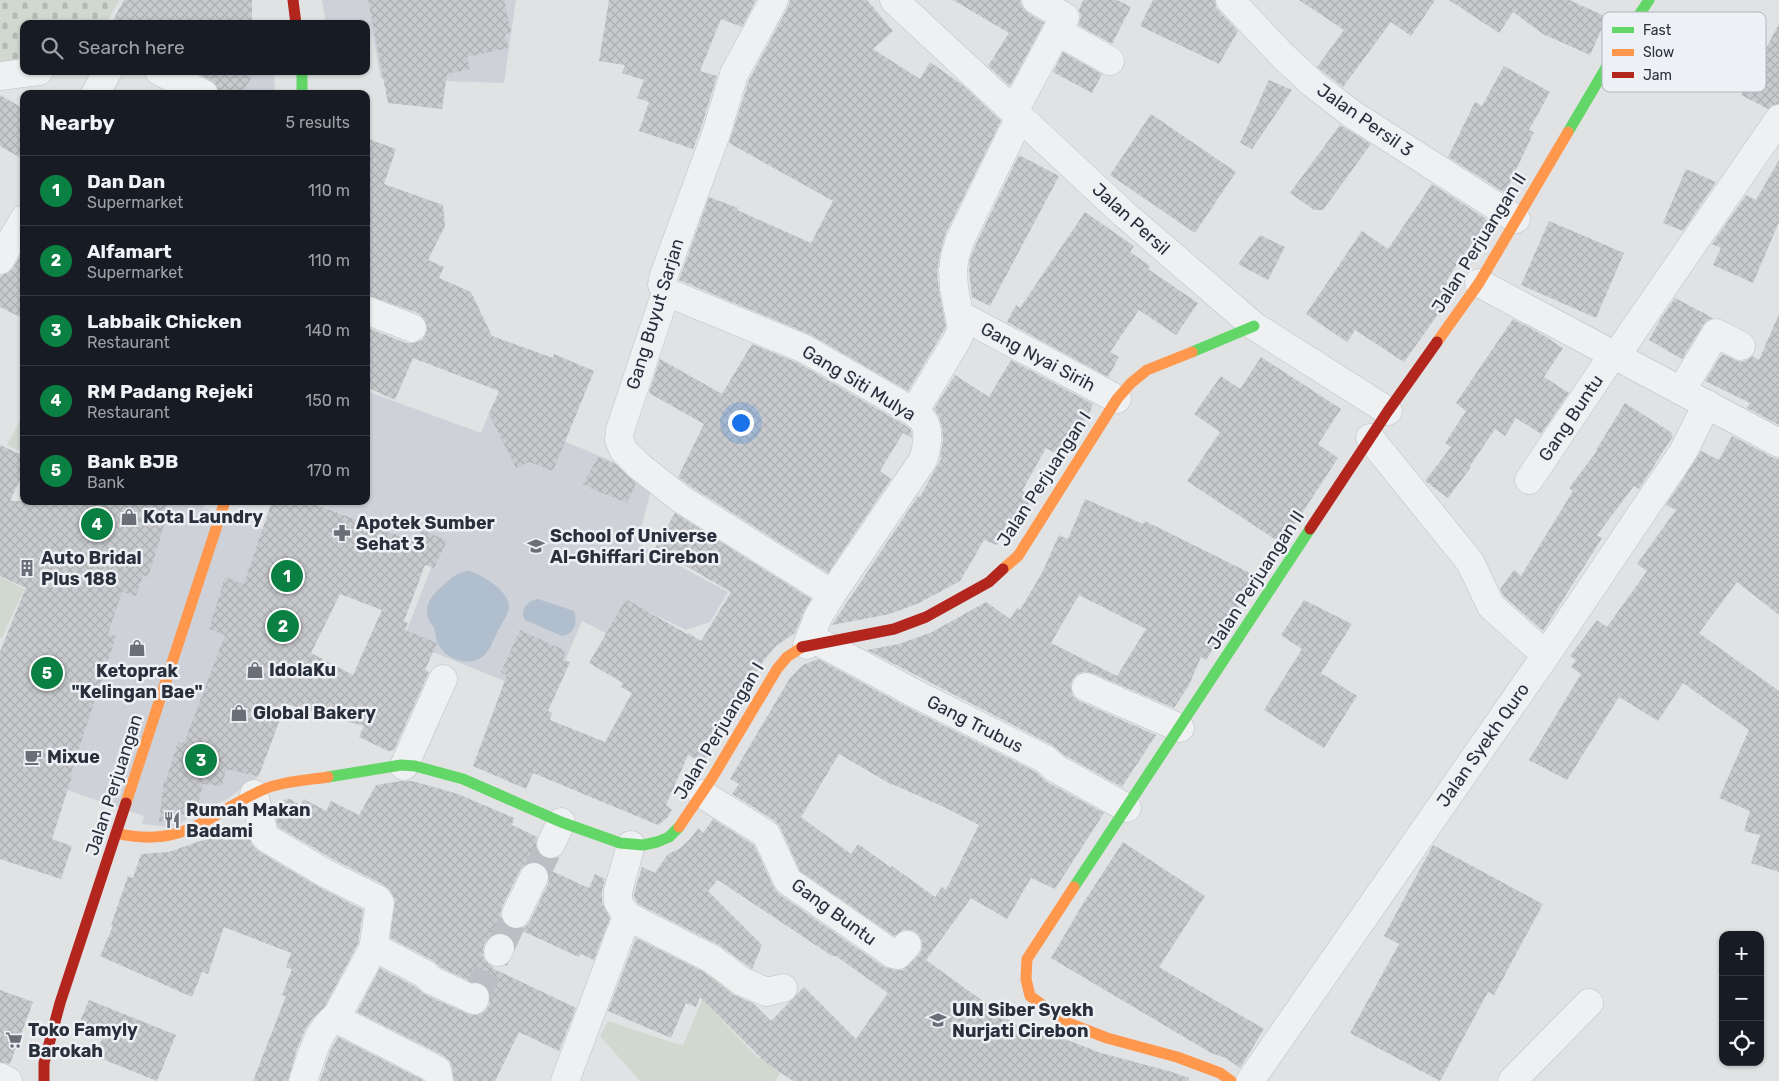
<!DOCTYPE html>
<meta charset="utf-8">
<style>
:root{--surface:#171b24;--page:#20242c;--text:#f1f3f6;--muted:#9ea1a6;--line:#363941;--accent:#0b8043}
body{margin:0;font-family:Rubik,sans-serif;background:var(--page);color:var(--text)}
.controls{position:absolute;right:15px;bottom:15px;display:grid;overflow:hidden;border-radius:10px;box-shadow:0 1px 4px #0004}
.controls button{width:45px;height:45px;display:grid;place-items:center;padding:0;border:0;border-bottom:1px solid var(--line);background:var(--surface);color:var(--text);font:25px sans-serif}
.you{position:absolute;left:740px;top:422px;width:18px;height:18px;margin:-12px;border:4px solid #fff;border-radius:50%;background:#1a73e8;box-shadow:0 0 0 8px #1a73e833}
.badge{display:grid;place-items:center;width:32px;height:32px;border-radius:50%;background:var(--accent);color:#fff;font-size:16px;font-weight:700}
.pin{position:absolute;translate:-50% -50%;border:2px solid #fff;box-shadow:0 1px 5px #0006}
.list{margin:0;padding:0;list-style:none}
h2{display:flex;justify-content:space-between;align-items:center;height:65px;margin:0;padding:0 20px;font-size:21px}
h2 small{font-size:16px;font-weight:400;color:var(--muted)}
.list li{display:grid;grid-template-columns:32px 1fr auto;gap:15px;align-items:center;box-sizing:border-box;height:70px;padding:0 20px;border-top:1px solid var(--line)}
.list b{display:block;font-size:19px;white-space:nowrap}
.list p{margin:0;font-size:16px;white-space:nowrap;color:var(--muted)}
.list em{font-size:16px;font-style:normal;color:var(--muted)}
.icon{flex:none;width:28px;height:28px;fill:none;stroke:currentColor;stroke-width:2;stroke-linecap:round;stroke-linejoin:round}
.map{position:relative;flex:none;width:1779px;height:1081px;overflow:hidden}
.search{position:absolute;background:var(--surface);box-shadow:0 1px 4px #0004;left:20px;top:20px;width:350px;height:55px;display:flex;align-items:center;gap:12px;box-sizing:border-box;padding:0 18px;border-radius:10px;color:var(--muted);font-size:19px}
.panel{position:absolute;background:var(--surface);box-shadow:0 1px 4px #0004;left:20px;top:90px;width:350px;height:415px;border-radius:10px}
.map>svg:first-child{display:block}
.built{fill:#ced1d7}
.green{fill:#d1d8d0}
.cemetery{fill:url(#cemetery-stones)}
.water{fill:#b0bece}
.building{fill:url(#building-cross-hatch);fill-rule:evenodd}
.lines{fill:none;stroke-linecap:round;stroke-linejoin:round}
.street-tunnel{stroke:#bbbec2;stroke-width:28;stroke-dasharray:28 14;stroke-linecap:butt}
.street-casing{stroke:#bec0c2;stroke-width:29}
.street{stroke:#eff0f1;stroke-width:28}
.fast{stroke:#63d668;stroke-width:11}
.slow{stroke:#ff974d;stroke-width:11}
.jam{stroke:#b3261e;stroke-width:11}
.labels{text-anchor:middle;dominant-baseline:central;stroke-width:5;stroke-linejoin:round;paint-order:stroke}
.street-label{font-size:18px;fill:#29303c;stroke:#edf0f4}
.poi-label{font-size:18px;font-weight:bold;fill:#29303c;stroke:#edf0f4;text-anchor:start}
.key{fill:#edf0f4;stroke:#b2b6bd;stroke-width:1}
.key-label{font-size:14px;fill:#29303c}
</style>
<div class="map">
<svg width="1779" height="1081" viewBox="0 0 1779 1081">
<defs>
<pattern id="cemetery-stones" width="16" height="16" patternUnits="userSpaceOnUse" patternTransform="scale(1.25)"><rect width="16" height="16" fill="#d1d8d0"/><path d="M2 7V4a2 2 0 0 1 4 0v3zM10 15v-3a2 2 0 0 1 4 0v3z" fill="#b3bab4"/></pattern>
<pattern id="building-cross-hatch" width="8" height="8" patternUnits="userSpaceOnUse" patternTransform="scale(1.25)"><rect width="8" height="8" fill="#c8cacd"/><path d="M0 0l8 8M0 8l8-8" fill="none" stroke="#acaeb1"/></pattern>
</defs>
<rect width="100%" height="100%" fill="#e0e2e4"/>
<g class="built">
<polygon points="322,0 516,0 504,83 381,79 371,26 366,26 366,24 326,24"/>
<polygon points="173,71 274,71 275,94 215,94"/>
<polygon points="366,391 481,433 490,410 654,479 637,543 728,592 710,622 686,630 645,610 625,643 582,621 549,699 403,640 438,550 309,501 366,501"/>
<polygon points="60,501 205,501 203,508 290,539 341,592 284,707 259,776 227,799 171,827 142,824 144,816 55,786 0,652"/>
</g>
<g class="green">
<polygon points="24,413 24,453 7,445"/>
<polygon points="0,577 24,589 2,638 0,637"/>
<polygon points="713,975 738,990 716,1014 757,1057 763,1059 797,1047 775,1081 640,1081 600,1036 608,1021 670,1042 683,1045"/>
</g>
<polygon class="cemetery" points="0,0 119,0 106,24 24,24 24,65 0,68"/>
<g class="water">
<path d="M469,571C483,575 509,591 509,607C508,616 499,627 496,635C492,643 489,652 482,657C467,668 444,658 437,642C436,639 436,635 435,631C434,626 430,623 428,618C423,603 436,591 446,583C453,577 459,571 469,571Z"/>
<path d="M538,599L574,611C578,621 575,634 562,636L525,620C519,610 528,600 538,599Z"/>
</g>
<g class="building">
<polygon points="124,0 252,0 252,24 111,24"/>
<polygon points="368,0 504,0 511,32 505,34 508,48 467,57 470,69 447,74 442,109 388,103"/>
<polygon points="609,0 756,0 742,27 721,19 700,71 717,76 701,128 693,149 639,131 649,102 637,98 644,80 622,73 625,65 599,61"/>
<polygon points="790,0 867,0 893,31 873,49 920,79 930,62 964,86 1001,121 945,235 940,254 937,271 939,291 946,327 908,391 811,335 679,280 709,197 738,208 737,210 811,243 833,201 729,143 749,80 788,7"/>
<polygon points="953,0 1020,0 1022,7 1028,13 1044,23 1010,86 988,66 1009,33"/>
<polygon points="1083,0 1117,0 1131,7 1112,44 1078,25 1081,17 1079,10"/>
<polygon points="1153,0 1215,0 1216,7 1219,11 1238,31 1219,64 1140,26"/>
<polygon points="1299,0 1435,0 1411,36 1391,22 1343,87 1317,67 1344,30"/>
<polygon points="1449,0 1569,0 1607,17 1590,55 1543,34 1513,12 1499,33"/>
<polygon points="1779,24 1779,104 1773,105 1768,109 1741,95"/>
<polygon points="1063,52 1102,74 1092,93 1053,72"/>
<polygon points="1504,66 1550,92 1529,130 1534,132 1505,193 1448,157 1475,102 1482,106"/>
<polygon points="194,71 255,71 242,94 220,94 217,86 212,80"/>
<polygon points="1269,80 1292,90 1252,149 1240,143"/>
<polygon points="0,95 24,109 24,160 0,146"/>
<polygon points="1151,114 1236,172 1195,233 1110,175"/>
<polygon points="1340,125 1371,144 1323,210 1314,210 1290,193"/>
<polygon points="366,138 396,149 384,184 443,205 445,226 428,260 444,267 439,278 471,292 492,336 553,358 554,354 594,371 553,471 529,462 516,468 489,414 499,391 413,358 395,400 366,387 366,327 406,343 414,343 422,340 426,334 427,326 424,319 418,313 366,295"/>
<polygon points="1019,155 1059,176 990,306 972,297 969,271 970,259 975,246"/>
<polygon points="1779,160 1779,222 1753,283 1713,265 1721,248 1712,244 1746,195 1756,200"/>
<polygon points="1686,169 1716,182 1683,231 1663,223"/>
<polygon points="1432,184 1488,220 1461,259 1460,259 1446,282 1456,289 1404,362 1355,330 1347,342 1306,314 1362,231 1388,249"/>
<polygon points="1085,212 1134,246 1130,252 1150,266 1148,269 1198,303 1176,335 1139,310 1110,352 1119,357 1108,377 1007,322 1016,305 1020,308"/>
<polygon points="1549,221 1624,253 1596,318 1521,285"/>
<polygon points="1260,235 1285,247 1268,280 1238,264"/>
<polygon points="24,250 24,319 0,307 0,278 2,275 8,273 13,268"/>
<polygon points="1675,298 1713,318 1708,320 1703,325 1682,359 1649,340 1660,320"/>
<polygon points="1779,314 1779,425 1747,408 1750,403 1705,381 1722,354 1741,362 1749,359 1752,356 1759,360"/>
<polygon points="1513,319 1543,335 1563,348 1544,377 1569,393 1541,434 1516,418 1505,436 1495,429 1470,466 1471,467 1448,498 1425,481 1451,447 1445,443 1466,411 1456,403"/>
<polygon points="752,344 798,363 905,425 911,430 912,438 903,433 880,471 891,479 828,573 690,486 678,477 704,424 649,393 660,359 722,394"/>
<polygon points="1261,357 1341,409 1318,444 1338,458 1282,544 1187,481 1220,432 1194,414 1221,376 1240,389"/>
<polygon points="1011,360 1093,404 1089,414 1062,457 1046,448 1022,491 1033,496 1017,529 1006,524 997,545 984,540 960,581 919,603 890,614 832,625 918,496 920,497 942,457 940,457 943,441 942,427 939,417 934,409 955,375 989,397"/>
<polygon points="1625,403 1672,433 1671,435 1673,436 1639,489 1634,486 1597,535 1602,538 1543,631 1504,596 1500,589 1514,570 1521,576 1573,491 1569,488 1597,451 1596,450"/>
<polygon points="1732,436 1772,457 1779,459 1779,615 1737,582 1699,633 1779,691 1779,872 1751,863 1760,835 1744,831 1750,811 1719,798 1749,730 1683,683 1658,721 1619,697 1567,780 1529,760 1581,674 1571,667 1576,660 1570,656 1597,620 1607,627 1647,571 1637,564 1676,510 1666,505 1701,451 1719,460"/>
<polygon points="0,445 24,456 24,471 10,501 168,501 164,512 168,513 148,577 143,575 136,596 122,592 108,634 116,636 70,776 72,776 52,839 72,846 61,879 0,859 0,652 26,588 0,576"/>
<polygon points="598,457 615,464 636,483 627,503 590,488 591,487 583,484"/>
<path d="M1085,499L1143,524L1145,521L1256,576L1239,608H1237L1229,624L1206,660L1201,657L1189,685L1174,708L1092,673L1084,672L1077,674L1072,680L1071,689L1073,696L1079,701L1156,735L1122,787L1064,755L1052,745L867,650L899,644L932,632L986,602L1010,619L1017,608L1020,610L1042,573L1059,535L1068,539ZM1079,595L1146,629L1117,676L1051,643Z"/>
<path d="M272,501H307L416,542L421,529L447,541L434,568L425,565L404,621L408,623L405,630L437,643L425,670L429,672L394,750L388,751L359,737L364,726L286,704L259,775L257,776L226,769L222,786L203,784L197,809L173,819L159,822L164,780H166L178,742L184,743L225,635L209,629L225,577L244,584ZM340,594L382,610L353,675L311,653Z"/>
<polygon points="675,513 811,599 804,611 795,633 776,646 764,660 703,763 688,755 666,805 672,810 667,818 658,825 533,773 526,789 473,766 507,675 501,672 520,630 566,651 563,659 570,662 548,711 552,713 550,720 605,742 632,693 621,687 623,683 589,663 626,599 687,634 688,633 701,641 731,592 655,548"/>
<polygon points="1304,600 1352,624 1321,673 1357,696 1324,748 1264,710 1302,649 1281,635"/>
<path d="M818,659L907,707L1036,772L1047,782L1104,813L1055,889L1031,878L1007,919L971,898L926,960L1038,1041L1042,1028L1052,1031L1062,1038L1101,1053L1172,1072L1189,1078L1188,1081H793L764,1061L700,997L696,1007L686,1003L671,1038L608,1011L636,938L704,972L732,994L753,1003L771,1021L804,987L856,1039L888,993L836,956H832L718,880L708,891L762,945L752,969L719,945L638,904L634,897V893L642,867L655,873L668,854L679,849L690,839L698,828L703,833L713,819L754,845L774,888L779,894L884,967L895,970H903L919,955L922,949V941L917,933L911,930H903L894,936L800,871L780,827L775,821L732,794L739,784L730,779L790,678L803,665ZM839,754L892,785V784L944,807L979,825L946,890L942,887L935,897L892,866L890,867L858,844L851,854L801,817Z"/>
<polygon points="401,781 412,781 458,794 514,818 512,825 537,837 536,846 539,853 544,858 542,864 532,862 525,864 520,870 502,907 500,915 503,923 512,929 509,935 500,932 491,935 484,945 482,953 485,960 493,967 492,968 576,1008 559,1051 519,1032 495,1081 454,1081 452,1067 450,1061 444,1056 357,1012 380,968 416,987 424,994 468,1014 476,1015 484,1012 489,1005 490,994 487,987 480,982 472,982 440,967 432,960 390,938 395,900 390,890 384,885 333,859 278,827 275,815 283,800 290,799 300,805 304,799 326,811 331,801 359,815 376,785"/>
<polygon points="249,838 253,846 260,852 317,886 363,910 358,944 325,1006 312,1019 305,1030 297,1049 288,1081 253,1081 286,996 282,995 292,969 286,967 291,953 224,927 208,974 202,972 192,997 100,956 113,926 111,925 128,876 133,878 141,854 169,852 206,839"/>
<polygon points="1123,842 1205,896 1159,967 1264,1029 1240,1068 1226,1058 1211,1053 1051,958 1084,902"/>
<polygon points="1433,845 1543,904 1494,995 1488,992 1440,1081 1350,1033 1399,944 1384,936"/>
<polygon points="547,869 589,888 595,874 605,879 602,891 602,902 610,918 594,960 581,954 579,957 518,929 525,927 530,921 548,884 550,876"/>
<polygon points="0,990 33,1002 10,1064 0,1062"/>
<polygon points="89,1000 176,1035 157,1081 95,1056 104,1034 79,1024"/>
<polygon points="338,1037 423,1080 423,1081 320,1081 330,1051"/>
</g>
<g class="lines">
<g class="street-tunnel">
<polyline points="534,877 551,844"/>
<polyline points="500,948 516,914"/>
<polyline points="475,997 498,952"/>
</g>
<g class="street-casing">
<g id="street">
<polyline points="774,0 734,74 716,134 664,275 662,285 666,292 620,430 619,440 624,451 639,466 681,499 832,594"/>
<polyline points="894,0 1123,213 1254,326 1388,411"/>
<polyline points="1036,0 1065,17 1057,31"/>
<polyline points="1230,0 1283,56 1313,84 1352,114 1516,219"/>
<polyline points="159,71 204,94"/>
<polyline points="0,76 39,71"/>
<polyline points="95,94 108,71"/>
<polyline points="1014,111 1057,31 1110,61"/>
<polyline points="0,260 24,219"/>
<polyline points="1479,283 1779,443"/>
<path d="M666,292L805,349L914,412C917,415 921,417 923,420C930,430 927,449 923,460L832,594L818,617L807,645"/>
<polyline points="366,310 412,328"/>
<polyline points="960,315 1117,399"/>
<polyline points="1681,391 1716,333 1741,346"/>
<polyline points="914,412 957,340 962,329 954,288 953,270 955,256 960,240 1020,117"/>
<polyline points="1370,438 1470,562 1491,606 1546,655"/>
<polyline points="1529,480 1606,365 1622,347 1779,119"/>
<polyline points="821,643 914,693 1045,759 1055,768 1127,808"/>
<polyline points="1086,687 1180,728"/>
<polyline points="404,766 443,679"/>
<path d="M254,794L264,835L268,839L325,873L377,899L380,903L373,949L337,1016C317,1029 311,1059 303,1081"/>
<polyline points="702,794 766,834 788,881 893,954 898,955 907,945"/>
<polyline points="551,844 561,822"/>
<polyline points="631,845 618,891 618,902 627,916 712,959 741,981 767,992 783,988"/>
<polyline points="516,914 534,877"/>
<polyline points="374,947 425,974 431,980 474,1000 475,997"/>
<polyline points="498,952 500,948"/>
<polyline points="335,1018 437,1070 439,1081"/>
<polyline points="0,1077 8,1081"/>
<polyline points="565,1081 627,916"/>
<polyline points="1250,1081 1546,655 1683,452 1707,404"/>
<polyline points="1512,1081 1589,1003"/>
</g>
</g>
<use href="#street" class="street"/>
<g class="fast">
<polyline points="302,71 302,94"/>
<polyline points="1568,132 1623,39 1649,0"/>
<polyline points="1192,352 1254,326"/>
<polyline points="328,777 401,765 415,766 463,779 561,822 620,843 643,845 657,842 669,837 679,827"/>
<polyline points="1074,887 1310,529"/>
</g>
<g class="slow">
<polyline points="1437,342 1479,283 1568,132"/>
<polyline points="1003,569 1018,556 1117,399 1131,383 1147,370 1192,352"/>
<polyline points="126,803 225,501"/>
<polyline points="679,827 712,778 777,669 787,657 802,647"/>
<path d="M116,833C186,850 209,812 267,788C285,781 308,780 328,777"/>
<polyline points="1074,887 1027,959 1026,979 1030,996 1068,1023 1107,1038 1177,1057 1220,1073 1231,1081"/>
</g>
<g class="jam">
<polyline points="293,0 296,24"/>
<polyline points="1310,529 1388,411 1437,342"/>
<polyline points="802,647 894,629 926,617 989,582 1003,569"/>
<polyline points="44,1081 44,1063 60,1003 126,803"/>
</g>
</g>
<defs>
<g id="shop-bare" transform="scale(1.35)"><path d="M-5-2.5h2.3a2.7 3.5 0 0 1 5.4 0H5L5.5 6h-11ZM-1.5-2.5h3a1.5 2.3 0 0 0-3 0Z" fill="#696e77" stroke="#edf0f4" stroke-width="2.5" paint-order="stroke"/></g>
<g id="pharmacy-bare" transform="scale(1.35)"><path d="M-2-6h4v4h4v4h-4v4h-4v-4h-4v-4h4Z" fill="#696e77" stroke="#edf0f4" stroke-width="2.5" paint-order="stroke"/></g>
<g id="school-bare" transform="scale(1.35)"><path d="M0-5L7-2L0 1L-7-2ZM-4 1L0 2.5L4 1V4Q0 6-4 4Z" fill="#696e77" stroke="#edf0f4" stroke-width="2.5" paint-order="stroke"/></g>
<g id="building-bare" transform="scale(1.35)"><path d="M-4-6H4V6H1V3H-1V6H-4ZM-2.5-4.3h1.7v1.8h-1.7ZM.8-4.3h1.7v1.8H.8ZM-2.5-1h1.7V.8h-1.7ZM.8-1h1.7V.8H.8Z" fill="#696e77" stroke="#edf0f4" stroke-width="2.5" paint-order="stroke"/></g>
<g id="cafe-bare" transform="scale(1.35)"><path d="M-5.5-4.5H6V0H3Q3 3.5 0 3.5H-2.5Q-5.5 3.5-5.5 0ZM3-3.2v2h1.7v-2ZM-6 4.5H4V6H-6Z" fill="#696e77" stroke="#edf0f4" stroke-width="2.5" paint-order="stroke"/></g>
<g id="restaurant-bare" transform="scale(1.35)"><path d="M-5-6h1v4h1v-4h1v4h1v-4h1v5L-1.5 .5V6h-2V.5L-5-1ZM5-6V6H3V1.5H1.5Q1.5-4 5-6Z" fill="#696e77" stroke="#edf0f4" stroke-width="2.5" paint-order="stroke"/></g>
<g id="university-bare" transform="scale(1.35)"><path d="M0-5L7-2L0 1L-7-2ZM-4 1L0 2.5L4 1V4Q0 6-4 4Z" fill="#696e77" stroke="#edf0f4" stroke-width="2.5" paint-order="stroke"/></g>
<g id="supermarket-bare" transform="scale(1.35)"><path d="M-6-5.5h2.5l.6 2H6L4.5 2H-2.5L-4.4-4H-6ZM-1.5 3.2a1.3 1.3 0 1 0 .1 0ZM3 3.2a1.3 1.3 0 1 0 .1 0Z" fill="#696e77" stroke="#edf0f4" stroke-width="2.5" paint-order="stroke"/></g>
</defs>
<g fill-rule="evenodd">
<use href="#shop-bare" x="129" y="517"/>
<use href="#pharmacy-bare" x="342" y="533"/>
<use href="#school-bare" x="536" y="546"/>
<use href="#building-bare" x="27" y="568"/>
<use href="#shop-bare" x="137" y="648"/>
<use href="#shop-bare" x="255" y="670"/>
<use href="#shop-bare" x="239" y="713"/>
<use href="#cafe-bare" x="33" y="757"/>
<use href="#restaurant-bare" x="172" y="820"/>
<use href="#university-bare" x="938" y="1020"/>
<use href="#supermarket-bare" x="14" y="1040"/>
</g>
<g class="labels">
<g class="street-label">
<text transform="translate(1365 120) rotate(35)">Jalan Persil 3</text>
<text transform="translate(1131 219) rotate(42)">Jalan Persil</text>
<text transform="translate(1479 243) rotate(-58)">Jalan Perjuangan II</text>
<text transform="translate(655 314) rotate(-73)">Gang Buyut Sarjan</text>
<text transform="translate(1038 357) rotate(28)">Gang Nyai Sirih</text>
<text transform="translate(859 383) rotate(31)">Gang Siti Mulya</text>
<text transform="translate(1571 418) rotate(-56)">Gang Buntu</text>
<text transform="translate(1044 479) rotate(-57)">Jalan Perjuangan I</text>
<text transform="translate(1256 580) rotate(-57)">Jalan Perjuangan II</text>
<text transform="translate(975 724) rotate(27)">Gang Trubus</text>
<text transform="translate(719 731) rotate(-59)">Jalan Perjuangan I</text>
<text transform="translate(1483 745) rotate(-55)">Jalan Syekh Quro</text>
<text transform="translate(114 785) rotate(-72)">Jalan Perjuangan</text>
<text transform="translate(834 912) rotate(36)">Gang Buntu</text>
</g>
<g class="poi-label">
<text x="143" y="517">Kota Laundry</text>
<text x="356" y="523">Apotek Sumber<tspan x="356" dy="21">Sehat 3</tspan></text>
<text x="550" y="536">School of Universe<tspan x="550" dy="21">Al-Ghiffari Cirebon</tspan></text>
<text x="41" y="558">Auto Bridal<tspan x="41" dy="21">Plus 188</tspan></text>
<text x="269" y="670">IdolaKu</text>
<text x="137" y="671" text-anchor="middle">Ketoprak<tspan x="137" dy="21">"Kelingan Bae"</tspan></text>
<text x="253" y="713">Global Bakery</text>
<text x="47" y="757">Mixue</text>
<text x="186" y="810">Rumah Makan<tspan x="186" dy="21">Badami</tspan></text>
<text x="952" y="1010">UIN Siber Syekh<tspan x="952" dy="21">Nurjati Cirebon</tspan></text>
<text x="28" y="1030">Toko Famyly<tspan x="28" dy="21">Barokah</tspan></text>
</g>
</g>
<rect x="1602" y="12" width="164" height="80" rx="8" class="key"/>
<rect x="1612" y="27" width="22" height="6" fill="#63d668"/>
<rect x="1612" y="49" width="22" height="7" fill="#ff974d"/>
<rect x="1612" y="72" width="22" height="6" fill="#b3261e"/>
<g class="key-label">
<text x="1643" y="35">Fast</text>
<text x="1643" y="57">Slow</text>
<text x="1643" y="80">Jam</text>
</g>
</svg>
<div class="controls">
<button>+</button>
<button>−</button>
<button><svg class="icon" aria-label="locate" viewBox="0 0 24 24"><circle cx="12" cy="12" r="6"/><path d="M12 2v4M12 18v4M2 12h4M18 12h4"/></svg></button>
</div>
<div class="you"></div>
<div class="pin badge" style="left:287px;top:576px">1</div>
<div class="pin badge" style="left:283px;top:626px">2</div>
<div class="pin badge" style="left:201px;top:760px">3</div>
<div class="pin badge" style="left:97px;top:524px">4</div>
<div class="pin badge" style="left:47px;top:673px">5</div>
<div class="search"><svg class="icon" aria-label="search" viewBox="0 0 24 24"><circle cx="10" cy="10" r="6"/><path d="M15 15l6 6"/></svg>Search here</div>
<section class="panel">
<h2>Nearby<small>5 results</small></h2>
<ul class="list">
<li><span class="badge">1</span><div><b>Dan Dan</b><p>Supermarket</p></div><em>110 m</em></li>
<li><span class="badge">2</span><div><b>Alfamart</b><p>Supermarket</p></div><em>110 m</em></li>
<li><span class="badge">3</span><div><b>Labbaik Chicken</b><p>Restaurant</p></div><em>140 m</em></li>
<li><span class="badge">4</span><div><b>RM Padang Rejeki</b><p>Restaurant</p></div><em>150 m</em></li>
<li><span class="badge">5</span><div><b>Bank BJB</b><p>Bank</p></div><em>170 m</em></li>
</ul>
</section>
</div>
